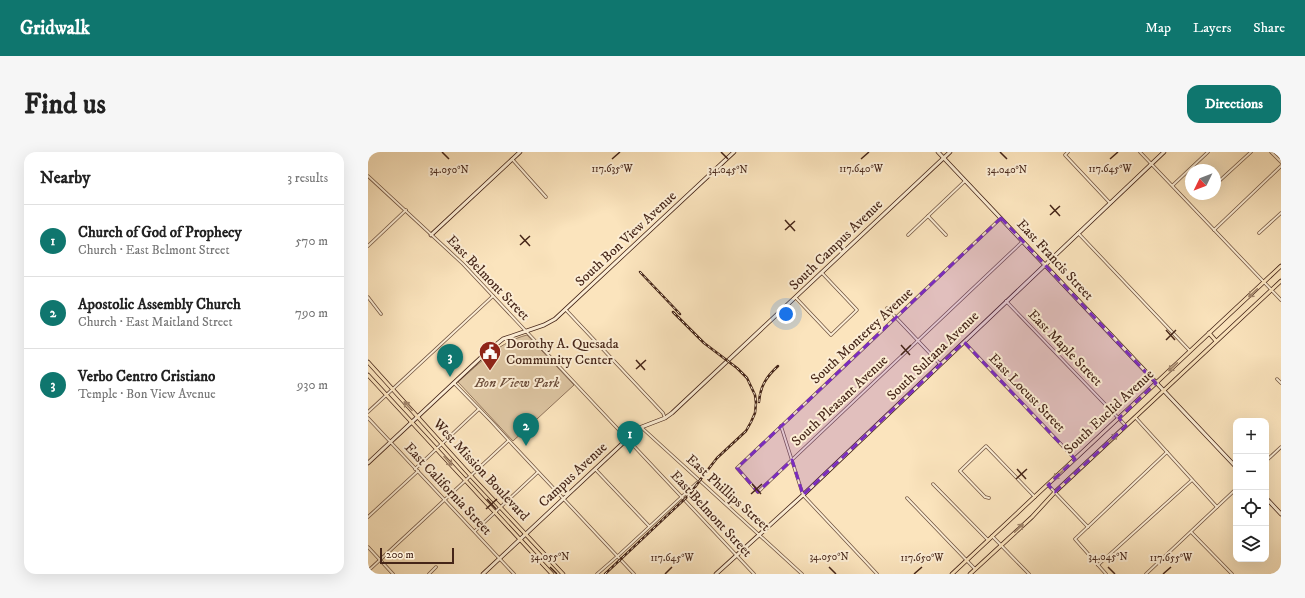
<!DOCTYPE html>
<meta charset="utf-8">
<style>
:root{--surface:#fff;--page:#f6f6f6;--text:#222;--muted:#767676;--line:#e0e0e0;--accent:#0f766e}
body{margin:0;font-family:"IM FELL DW Pica",serif;background:var(--page);color:var(--text)}
.controls{position:absolute;right:12px;bottom:12px;display:grid;overflow:hidden;border-radius:8px;box-shadow:0 4px 16px #0002}
.controls button{width:36px;height:36px;display:grid;place-items:center;padding:0;border:0;border-bottom:1px solid var(--line);background:var(--surface);color:var(--text);font:20px sans-serif}
.compass{position:absolute;left:817px;top:12px;width:36px;height:36px;border-radius:50%;background:var(--surface);box-shadow:0 4px 16px #0002;rotate:227deg}
.scale{position:absolute;left:12px;bottom:10px;width:74px;box-sizing:border-box;padding-left:4px;border:2px solid #452518;border-top:0;font-size:11px;line-height:14px;white-space:nowrap;color:#452518;-webkit-text-stroke:3px #fcedd4;paint-order:stroke}
.you{position:absolute;left:418px;top:162px;width:14px;height:14px;margin:-10px;border:3px solid #fff;border-radius:50%;background:#1a73e8;box-shadow:0 0 0 6px #1a73e833}
.badge{display:grid;place-items:center;width:26px;height:26px;border-radius:50%;background:var(--accent);color:#fff;font-size:13px;font-weight:700}
.pin{position:absolute;translate:-50% -33px;filter:drop-shadow(0 1px 2px #0008)}
.pin::after{content:'';position:absolute;top:21px;width:14px;height:12px;background:inherit;clip-path:polygon(0 0,100% 0,50% 100%)}
.list{margin:0;padding:0;list-style:none}
h2{display:flex;justify-content:space-between;align-items:center;height:52px;margin:0;padding:0 16px;font-size:17px}
h2 small{font-size:13px;font-weight:400;color:var(--muted)}
.list li{display:grid;grid-template-columns:26px 1fr auto;gap:12px;align-items:center;box-sizing:border-box;height:72px;padding:0 16px;border-top:1px solid var(--line)}
.list b{display:block;font-size:15px;white-space:nowrap}
.list p{margin:0;font-size:13px;white-space:nowrap;color:var(--muted)}
.list em{font-size:13px;font-style:normal;color:var(--muted)}
.icon{flex:none;width:22px;height:22px;fill:none;stroke:currentColor;stroke-width:2;stroke-linecap:round;stroke-linejoin:round}
.map{position:relative;flex:none;width:913px;height:422px;overflow:hidden;border-radius:12px}
header{display:flex;align-items:center;gap:24px;box-sizing:border-box;height:56px;padding:0 20px;background:var(--accent);color:#fff}
header strong{font-size:19px}
nav{display:flex;gap:22px;margin-inline-start:auto;font-size:14px}
.intro{display:flex;align-items:center;justify-content:space-between;box-sizing:border-box;height:96px;padding:0 24px}
h1{margin:0;font-size:28px}
.button{padding:10px 18px;border-radius:12px;background:var(--accent);color:#fff;font-size:14px;font-weight:700}
main{display:flex;gap:24px;padding:0 24px}
aside{flex:1;background:var(--surface);border-radius:12px;box-shadow:0 4px 16px #0002}
.map>svg:first-child{display:block}
.green{fill:#dcc4a1;stroke:#90745c}
.lines{fill:none;stroke-linecap:round;stroke-linejoin:round}
.street-casing{stroke:#725541;stroke-width:3.5}
.secondary-casing{stroke:#452518;stroke-width:4.5}
.primary-casing{stroke:#452518;stroke-width:4.5}
.street{stroke:#fcedd4;stroke-width:2}
.secondary{stroke:#fcedd4;stroke-width:3}
.primary{stroke:#fbe4bd;stroke-width:3}
.rail-casing{stroke:#452518;stroke-width:2.5}
.rail{stroke:#fcedd4;stroke-width:1;stroke-dasharray:3;stroke-linecap:butt}
.oneway{stroke:#a0846a}
.marked{fill:#7b2cbf;fill-opacity:0.2;stroke:#7b2cbf;stroke-width:3;stroke-dasharray:8 5;stroke-linejoin:round}
.ticks{fill:none;stroke:#452518;stroke-width:1.5}
.labels{text-anchor:middle;dominant-baseline:central;stroke-width:4;stroke-linejoin:round;paint-order:stroke}
.street-label{font-size:14px;fill:#452518;stroke:#fcedd4}
.poi-label{font-size:14px;fill:#452518;stroke:#fcedd4;text-anchor:start}
.park-label{font-size:14px;font-style:italic;fill:#6b4d3a;stroke:#fcedd4}
.ticks-label{font-size:10px;text-anchor:middle;fill:#452518;stroke:#fcedd4;stroke-width:4;stroke-linejoin:round;paint-order:stroke}
</style>
<header>
<strong>Gridwalk</strong>
<nav><a>Map</a><a>Layers</a><a>Share</a></nav>
</header>
<div class="intro"><h1>Find us</h1><a class="button">Directions</a></div>
<main>
<aside>
<h2>Nearby<small>3 results</small></h2>
<ul class="list">
<li><span class="badge">1</span><div><b>Church of God of Prophecy</b><p>Church · East Belmont Street</p></div><em>570 m</em></li>
<li><span class="badge">2</span><div><b>Apostolic Assembly Church</b><p>Church · East Maitland Street</p></div><em>790 m</em></li>
<li><span class="badge">3</span><div><b>Verbo Centro Cristiano</b><p>Temple · Bon View Avenue</p></div><em>930 m</em></li>
</ul>
</aside>
<div class="map">
<svg width="913" height="422" viewBox="0 0 913 422">
<rect width="100%" height="100%" fill="#fbe4bd"/>
<filter id="stains"><feTurbulence type="fractalNoise" baseFrequency=".005" numOctaves="4"/><feColorMatrix values="0 0 0 0 .2 0 0 0 0 .09 0 0 0 0 .02 0 0 0 .5 -.17"/></filter>
<radialGradient id="worn" r=".72"><stop offset=".6" stop-color="#630" stop-opacity="0"/><stop offset="1" stop-color="#630" stop-opacity=".3"/></radialGradient>
<path class="green" d="M159,183L206,233L145,289L90,230C112,211 131,190 159,183Z"/>
<g class="lines">
<g class="street-casing">
<g id="street">
<polyline points="700,0 697,3 742,51"/>
<polyline points="772,0 913,148"/>
<polyline points="903,0 913,10"/>
<polyline points="144,7 178,45"/>
<polyline points="0,24 95,112 386,422"/>
<polyline points="848,32 883,0"/>
<polyline points="805,33 840,0"/>
<polyline points="560,64 578,83"/>
<polyline points="633,66 369,316 390,340 654,90"/>
<polyline points="846,78 913,14"/>
<polyline points="710,81 822,199"/>
<polyline points="891,81 913,61"/>
<polyline points="540,83 597,29"/>
<polyline points="0,94 38,58"/>
<polyline points="0,145 13,162"/>
<polyline points="428,146 463,183 489,158 454,121"/>
<polyline points="638,149 758,274"/>
<polyline points="519,156 572,212"/>
<polyline points="198,158 295,261 297,266"/>
<polyline points="596,190 707,307"/>
<polyline points="909,227 913,231"/>
<polyline points="86,231 123,269 146,294 266,422"/>
<polyline points="0,260 125,144"/>
<polyline points="767,265 849,355"/>
<polyline points="0,266 146,422"/>
<polyline points="413,274 435,343 509,422"/>
<polyline points="273,275 434,422"/>
<polyline points="898,309 913,295"/>
<polyline points="47,317 111,257"/>
<polyline points="227,317 281,374"/>
<polyline points="565,332 620,388"/>
<polyline points="680,333 720,375"/>
<polyline points="539,346 607,417"/>
<polyline points="621,346 617,345 592,319 618,294 667,345"/>
<polyline points="0,365 50,319"/>
<polyline points="107,379 170,320"/>
<polyline points="823,380 864,422"/>
<polyline points="624,384 661,422"/>
<polyline points="0,395 25,422"/>
<polyline points="730,413 824,328"/>
<polyline points="0,419 140,289"/>
<polyline points="61,422 68,415"/>
<polyline points="229,422 252,402 332,328"/>
<polyline points="738,422 707,387 799,300"/>
<polyline points="778,422 868,337"/>
</g>
</g>
<g class="secondary-casing">
<g id="secondary">
<polyline points="570,0 868,315"/>
<polyline points="63,83 152,0"/>
<polyline points="0,311 120,199 135,187 176,173 187,167 366,0"/>
<polyline points="898,346 913,362"/>
<polyline points="115,422 271,276 297,266 304,261 582,0"/>
<polyline points="348,422 435,343 796,0"/>
</g>
</g>
<g class="primary-casing">
<g id="primary">
<polyline points="841,181 848,189"/>
<polyline points="0,210 103,324 195,422"/>
<polyline points="0,223 184,422"/>
<polyline points="584,422 913,114"/>
<polyline points="602,422 664,365 687,340 913,129"/>
</g>
</g>
<use href="#street" class="street"/>
<use href="#secondary" class="secondary"/>
<use href="#primary" class="primary"/>
<g class="rail-casing">
<g id="rail">
<polyline points="272,120 312,162"/>
<path d="M391,250C392,235 398,225 410,214"/>
<polyline points="237,422 322,342 335,324 349,306 378,279 383,270 387,261 388,251 387,243 379,226 369,216 336,191 305,160"/>
</g>
</g>
<use href="#rail" class="rail"/>
</g>
<defs><path id="oneway-shaft" d="M-6 0H5M1.5-3L5.5 0L1.5 3" fill="none" stroke-width="1.6" stroke-linecap="round" stroke-linejoin="round"/></defs>
<g class="oneway">
<use href="#oneway-shaft" transform="translate(885 141) rotate(137)"/>
<use href="#oneway-shaft" transform="translate(805 215) rotate(137)"/>
<use href="#oneway-shaft" transform="translate(40 254) rotate(-132)"/>
<use href="#oneway-shaft" transform="translate(745 286) rotate(-43)"/>
<use href="#oneway-shaft" transform="translate(80 309) rotate(48)"/>
<use href="#oneway-shaft" transform="translate(690 323) rotate(137)"/>
<use href="#oneway-shaft" transform="translate(651 376) rotate(-43)"/>
</g>
<path class="marked" d="M633,66L788,231L751,266L758,274L687,340L680,333L707,307L596,190L435,343L424,308L390,340L369,316Z"/>
<path class="ticks" d="M74,0L81,7M353,0L360,7M632,0L639,7M244,7L252,0M493,7L501,0M742,7L750,0M682,53L692,64M682,63L692,54M417,68L427,79M417,78L427,69M152,83L162,94M152,93L162,84M798,178L807,188M798,188L808,178M533,193L542,203M533,203L543,193M268,208L277,218M268,217L278,208M649,317L658,327M648,327L659,317M384,332L393,342M383,342L394,332M119,347L128,357M118,357L129,347M182,415L189,422M461,415L468,422M740,415L747,422M297,422L304,415M546,422L554,415M795,422L803,415"/>
<defs>
<g id="civic-pin" transform="scale(1.15)"><path d="M0 17L-7.5 6A9.5 9.5 0 1 1 7.5 6Z" fill="#8f2418" stroke="#fcedd4"/><path d="M-.6-6.5H3V-4.5H.6V-3L4-1V1h2V6H-6V1h2V-1L-.6-3ZM-1.2 2.5V6h2.4V2.5Z" fill="#fff"/></g>
</defs>
<g fill-rule="evenodd">
<use href="#civic-pin" x="122" y="200"/>
</g>
<g class="labels">
<g class="street-label">
<text transform="translate(258 87) rotate(-43)">South Bon View Avenue</text>
<text transform="translate(468 93) rotate(-44)">South Campus Avenue</text>
<text transform="translate(687 108) rotate(47)">East Francis Street</text>
<text transform="translate(120 126) rotate(46)">East Belmont Street</text>
<text transform="translate(494 184) rotate(-43)">South Monterey Avenue</text>
<text transform="translate(697 196) rotate(46)">East Maple Street</text>
<text transform="translate(565 204) rotate(-44)">South Sultana Avenue</text>
<text transform="translate(659 241) rotate(46)">East Locust Street</text>
<text transform="translate(472 249) rotate(-43)">South Pleasant Avenue</text>
<text transform="translate(741 260) rotate(-43)">South Euclid Avenue</text>
<text transform="translate(113 318) rotate(47)">West Mission Boulevard</text>
<text transform="translate(205 323) rotate(-43)">Campus Avenue</text>
<text transform="translate(80 337) rotate(47)">East California Street</text>
<text transform="translate(360 341) rotate(42)">East Phillips Street</text>
<text transform="translate(343 362) rotate(47)">East Belmont Street</text>
</g>
<g class="poi-label">
<text x="138" y="192">Dorothy A. Quesada<tspan x="138" dy="16">Community Center</tspan></text>
</g>
<g class="park-label">
<text x="149" y="231">Bon View Park</text>
</g>
</g>
<g class="ticks-label">
<text x="244" y="20">117.635°W</text>
<text x="493" y="20">117.640°W</text>
<text x="742" y="20">117.645°W</text>
<text x="81" y="21">34.050°N</text>
<text x="360" y="21">34.045°N</text>
<text x="639" y="21">34.040°N</text>
<text x="182" y="408">34.055°N</text>
<text x="461" y="408">34.050°N</text>
<text x="740" y="408">34.045°N</text>
<text x="304" y="409">117.645°W</text>
<text x="554" y="409">117.650°W</text>
<text x="803" y="409">117.655°W</text>
</g>
<rect width="100%" height="100%" filter="url(#stains)"/>
<rect width="100%" height="100%" fill="url(#worn)"/>
</svg>
<div class="controls">
<button>+</button>
<button>−</button>
<button><svg class="icon" aria-label="locate" viewBox="0 0 24 24"><circle cx="12" cy="12" r="6"/><path d="M12 2v4M12 18v4M2 12h4M18 12h4"/></svg></button>
<button><svg class="icon" aria-label="layers" viewBox="0 0 24 24"><path d="M12 4l9 5-9 5-9-5zM3 14l9 5 9-5"/></svg></button>
</div>
<svg class="compass" viewBox="-18 -18 36 36"><path d="M0-13l5 13h-10z" fill="#e53935"/><path d="M0 13l5-13h-10z" fill="#767676"/></svg>
<div class="scale">200 m</div>
<div class="you"></div>
<div class="pin badge" style="left:262px;top:302px">1</div>
<div class="pin badge" style="left:158px;top:294px">2</div>
<div class="pin badge" style="left:82px;top:225px">3</div>
</div>
</main>
